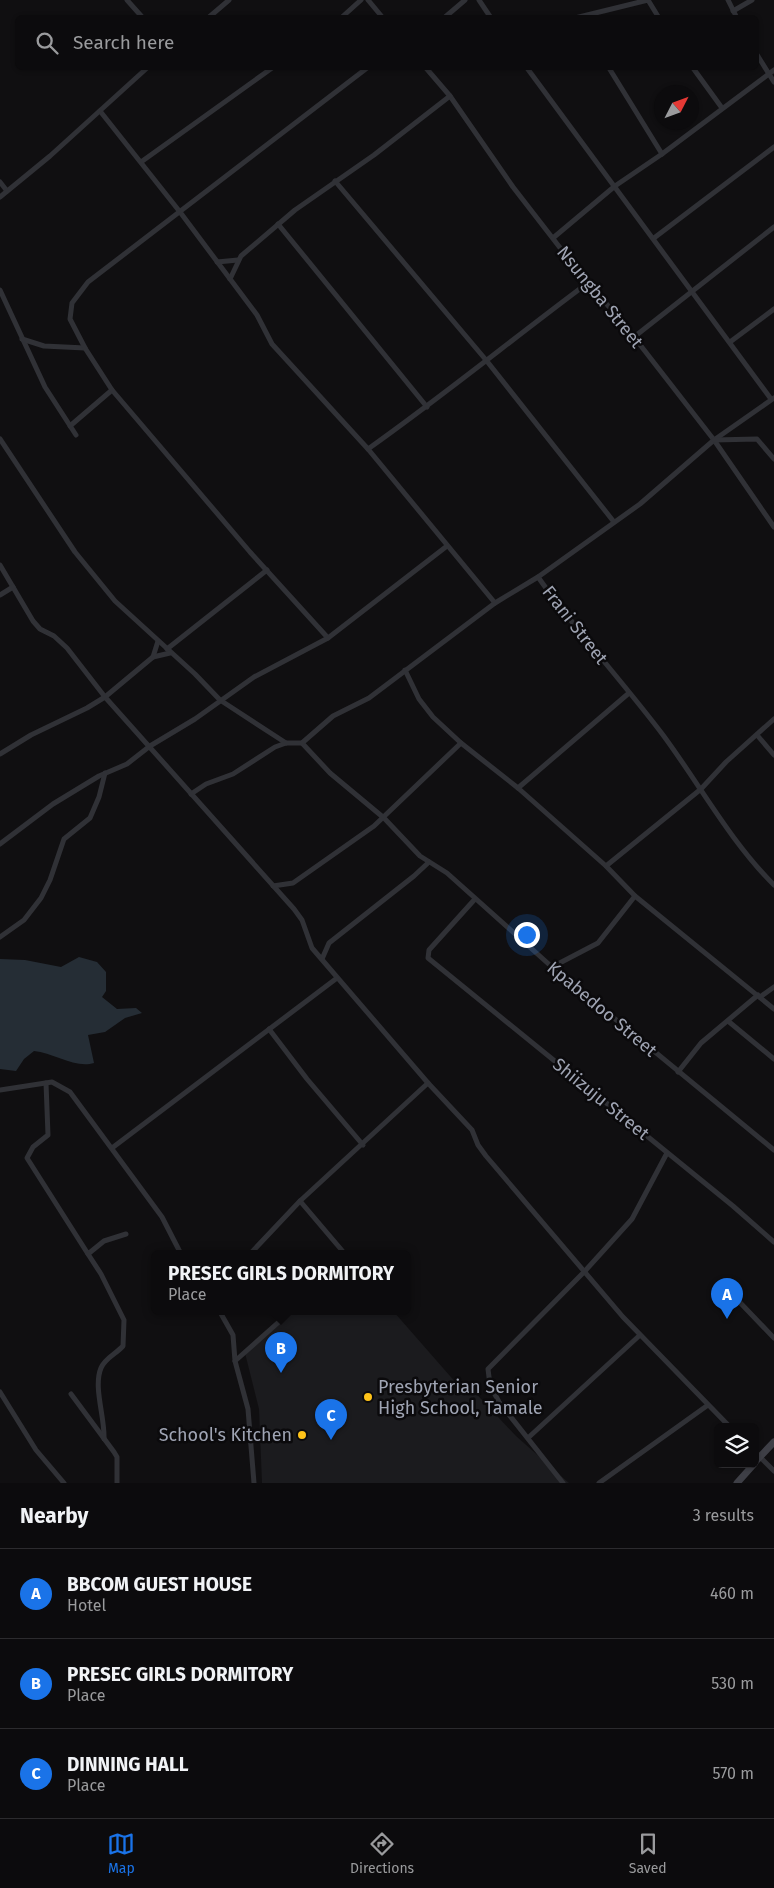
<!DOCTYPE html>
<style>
:root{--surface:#0c0b0d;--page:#151416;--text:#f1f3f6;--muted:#9a9b9d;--line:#2c2b2e;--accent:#1a73e8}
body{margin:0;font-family:"Fira Sans",sans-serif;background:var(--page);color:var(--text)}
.controls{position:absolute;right:15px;bottom:15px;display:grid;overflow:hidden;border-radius:8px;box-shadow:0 1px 4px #0004}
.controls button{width:45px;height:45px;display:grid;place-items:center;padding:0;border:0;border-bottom:1px solid var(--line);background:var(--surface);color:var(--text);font:25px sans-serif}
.compass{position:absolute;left:654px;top:85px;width:45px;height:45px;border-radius:50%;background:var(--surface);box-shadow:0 1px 4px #0004;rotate:48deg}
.you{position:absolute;left:526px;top:934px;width:18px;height:18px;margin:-12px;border:4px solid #fff;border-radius:50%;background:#1a73e8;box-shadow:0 0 0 8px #1a73e833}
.badge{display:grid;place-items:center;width:32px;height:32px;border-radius:50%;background:var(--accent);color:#fff;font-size:16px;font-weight:700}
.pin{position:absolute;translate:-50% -41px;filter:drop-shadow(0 1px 2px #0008)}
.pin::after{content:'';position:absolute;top:26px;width:18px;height:15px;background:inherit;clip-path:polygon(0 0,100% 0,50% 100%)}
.popup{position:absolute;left:151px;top:1250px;width:260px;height:65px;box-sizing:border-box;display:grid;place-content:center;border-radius:8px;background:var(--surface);filter:drop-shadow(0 1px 4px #0005);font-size:16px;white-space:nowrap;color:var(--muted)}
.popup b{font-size:19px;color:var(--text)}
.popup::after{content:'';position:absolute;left:50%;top:100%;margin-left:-10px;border:10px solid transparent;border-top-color:var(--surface)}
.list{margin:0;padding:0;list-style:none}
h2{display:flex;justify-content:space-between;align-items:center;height:65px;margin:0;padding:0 20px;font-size:21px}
h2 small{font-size:16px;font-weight:400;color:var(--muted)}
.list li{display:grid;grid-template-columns:32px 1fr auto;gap:15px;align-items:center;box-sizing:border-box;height:90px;padding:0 20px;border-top:1px solid var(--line)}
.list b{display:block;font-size:19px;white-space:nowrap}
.list p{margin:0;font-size:16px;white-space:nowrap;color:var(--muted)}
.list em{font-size:16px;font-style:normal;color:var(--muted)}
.icon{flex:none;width:28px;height:28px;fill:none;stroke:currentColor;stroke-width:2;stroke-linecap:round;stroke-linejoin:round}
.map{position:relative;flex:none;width:774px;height:1483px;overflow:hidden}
.search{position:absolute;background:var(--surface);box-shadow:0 1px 4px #0004;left:15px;right:15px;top:15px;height:55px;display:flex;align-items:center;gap:12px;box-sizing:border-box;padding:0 18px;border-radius:8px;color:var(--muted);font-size:19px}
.sheet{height:335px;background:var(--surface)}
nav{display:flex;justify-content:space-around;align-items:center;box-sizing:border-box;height:70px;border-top:1px solid var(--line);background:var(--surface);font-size:14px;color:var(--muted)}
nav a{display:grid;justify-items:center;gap:2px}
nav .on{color:var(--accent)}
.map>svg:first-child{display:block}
.built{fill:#1b1b1e}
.water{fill:#252d35}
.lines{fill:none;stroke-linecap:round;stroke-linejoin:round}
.street{stroke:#303136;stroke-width:5}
.secondary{stroke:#3e3f46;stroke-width:7}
.poi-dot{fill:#ffc319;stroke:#0b0a0c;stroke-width:2}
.labels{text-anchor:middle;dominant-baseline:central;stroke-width:5;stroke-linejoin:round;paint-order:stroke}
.street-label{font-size:18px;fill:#9fa4b3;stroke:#0b0a0c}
.poi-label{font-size:18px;fill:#9fa4b3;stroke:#0b0a0c;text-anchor:start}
</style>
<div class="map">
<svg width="774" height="1483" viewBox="0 0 774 1483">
<rect width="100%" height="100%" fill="#100f11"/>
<polygon class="built" points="293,1312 394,1312 457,1384 467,1384 516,1436 569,1483 262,1483 259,1409 245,1353"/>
<path class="water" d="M79,957L97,962L106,972V991L102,997L117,1009L136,1008L142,1013L125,1018L105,1032L88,1035L94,1063C76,1069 54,1053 34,1051L24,1059L16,1071L0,1069V959L25,960L61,967Z"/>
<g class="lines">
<g class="street">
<polyline points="127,0 143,18"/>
<polyline points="368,0 383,18"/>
<polyline points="479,0 491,18"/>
<polyline points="648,0 659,18"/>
<polyline points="728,0 737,18"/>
<polyline points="733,11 752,0"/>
<polyline points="208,18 229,0"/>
<polyline points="341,18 361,0"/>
<polyline points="444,18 465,0"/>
<polyline points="575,18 648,0"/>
<polyline points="756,53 774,82"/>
<polyline points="426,68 450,96 513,187 561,249 634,337 714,440 774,527"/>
<polyline points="527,68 771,399"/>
<polyline points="609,68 662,154"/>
<polyline points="693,68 722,108"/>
<polyline points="100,111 180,212 257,315 272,344 368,449 495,603"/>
<polyline points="141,162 272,68"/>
<polyline points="335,181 486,360 614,522"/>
<polyline points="0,182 7,191"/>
<polyline points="0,197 50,156 147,68"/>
<polyline points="278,224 427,407"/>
<polyline points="553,238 615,186 662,154 774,70"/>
<polyline points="654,238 774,147"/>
<polyline points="217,262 238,260"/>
<polyline points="230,279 241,256 295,210 374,155 450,96"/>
<polyline points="0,290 45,387 76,435"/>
<polyline points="634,337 774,227"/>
<polyline points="22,339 44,346 85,348"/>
<polyline points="730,342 774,309"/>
<path d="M774,398L714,440L640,504L538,577C577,632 623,682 663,735C700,785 730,841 774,885"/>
<polyline points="70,426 112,390"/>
<polyline points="0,439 75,552 115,601 195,674 220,700 286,743"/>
<polyline points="714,440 757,439 774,459"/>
<path d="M368,449C443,396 515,337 589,282"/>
<polyline points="0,565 33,621 40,629 54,636 67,648 105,697 294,909 302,920 312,948 428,1083 472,1130 478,1145 486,1156 623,1317 730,1427"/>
<polyline points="0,595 13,587"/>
<polyline points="328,638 250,552 112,390 85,348 70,319 72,303 88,282 367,68"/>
<polyline points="167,649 267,570"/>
<polyline points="153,657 170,653"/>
<polyline points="405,670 419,699 433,717 461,743 518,788 606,866 635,896 774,1009"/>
<polyline points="757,735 774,755"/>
<polyline points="302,743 330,773 384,818 420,856 447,873 552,967 774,1150"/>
<polyline points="0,754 31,735 87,708 105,697 153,657 158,641"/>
<polyline points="518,788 629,693"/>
<polyline points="191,794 206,784 233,774 275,747 286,743 302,743 333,716 369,698 495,603 538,577"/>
<polyline points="0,844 53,804 99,776 127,764 150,746 195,719 254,677 328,638 447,546"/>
<polyline points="606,866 701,789 726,762 774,719"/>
<polyline points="273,886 293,883 374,826 461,743"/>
<polyline points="475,899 429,950 428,958 733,1206 774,1242"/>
<polyline points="0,937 24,920 41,898 50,880 64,839 90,818 99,797 105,773"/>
<polyline points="322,959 329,943 414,876 429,862"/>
<polyline points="552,967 598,943 635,896"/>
<polyline points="760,997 774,987"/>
<polyline points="728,1021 774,1059"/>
<polyline points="269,1029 307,1079 363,1145"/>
<polyline points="678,1072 701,1043 758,995"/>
<polyline points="46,1083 48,1135 33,1147 27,1158 88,1254 104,1241 126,1234"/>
<polyline points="0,1090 52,1082 70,1092 162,1217 181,1254"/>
<polyline points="112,1148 337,978"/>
<polyline points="300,1201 345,1254"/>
<path d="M88,1254L101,1274L124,1320L123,1346C116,1354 105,1358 101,1368C93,1387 105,1417 104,1439"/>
<polyline points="250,1254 300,1201 428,1083"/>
<polyline points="729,1291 774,1338"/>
<polyline points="220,1312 233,1335 235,1361 248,1409 254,1483"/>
<polyline points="235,1361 290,1312"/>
<polyline points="0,1392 36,1450 64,1483"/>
<polyline points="71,1394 114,1452 117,1457 117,1483"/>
<polyline points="529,1437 640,1335"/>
<polyline points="755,1452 774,1471"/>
<polyline points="563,1483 499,1402 490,1385 488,1369 585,1271 632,1219 667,1153"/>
<polyline points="599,1483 708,1405"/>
</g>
<g class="secondary">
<polyline points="755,1462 774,1442"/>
<polyline points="737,1483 754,1464"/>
</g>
</g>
<g class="poi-dot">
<circle cx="368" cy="1397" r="5"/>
<circle cx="302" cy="1435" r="5"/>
</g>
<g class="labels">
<g class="street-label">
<text transform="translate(600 297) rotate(51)">Nsungba Street</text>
<text transform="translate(575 625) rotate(52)">Frani Street</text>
<text transform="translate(602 1009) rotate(40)">Kpabedoo Street</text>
<text transform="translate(601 1099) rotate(39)">Shiizuju Street</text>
</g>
<g class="poi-label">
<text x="378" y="1387">Presbyterian Senior<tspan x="378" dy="21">High School, Tamale</tspan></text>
<text x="292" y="1435" text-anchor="end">School's Kitchen</text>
</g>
</g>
</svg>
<div class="controls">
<button><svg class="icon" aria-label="layers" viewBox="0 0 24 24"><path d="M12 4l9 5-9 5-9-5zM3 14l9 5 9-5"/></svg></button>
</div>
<svg class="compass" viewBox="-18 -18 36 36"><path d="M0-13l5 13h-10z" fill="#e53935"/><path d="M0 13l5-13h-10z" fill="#9a9b9d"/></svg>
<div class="you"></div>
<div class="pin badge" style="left:727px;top:1319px">A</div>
<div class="pin badge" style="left:281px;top:1373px">B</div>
<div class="popup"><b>PRESEC GIRLS DORMITORY</b>Place</div>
<div class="pin badge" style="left:331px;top:1440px">C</div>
<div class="search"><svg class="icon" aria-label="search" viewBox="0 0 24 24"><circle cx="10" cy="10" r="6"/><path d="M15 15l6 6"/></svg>Search here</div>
</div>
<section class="sheet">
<h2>Nearby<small>3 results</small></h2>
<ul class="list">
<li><span class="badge">A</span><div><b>BBCOM GUEST HOUSE</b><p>Hotel</p></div><em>460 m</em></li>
<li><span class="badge">B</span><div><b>PRESEC GIRLS DORMITORY</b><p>Place</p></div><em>530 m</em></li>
<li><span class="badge">C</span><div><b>DINNING HALL</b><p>Place</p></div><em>570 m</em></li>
</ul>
</section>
<nav>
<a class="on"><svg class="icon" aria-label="map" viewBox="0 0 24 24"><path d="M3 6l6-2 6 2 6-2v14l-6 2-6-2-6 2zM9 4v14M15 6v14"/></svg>Map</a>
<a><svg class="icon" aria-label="directions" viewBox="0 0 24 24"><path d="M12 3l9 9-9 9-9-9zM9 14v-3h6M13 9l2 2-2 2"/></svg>Directions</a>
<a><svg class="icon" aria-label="saved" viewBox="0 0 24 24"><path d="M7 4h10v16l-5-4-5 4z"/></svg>Saved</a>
</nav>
